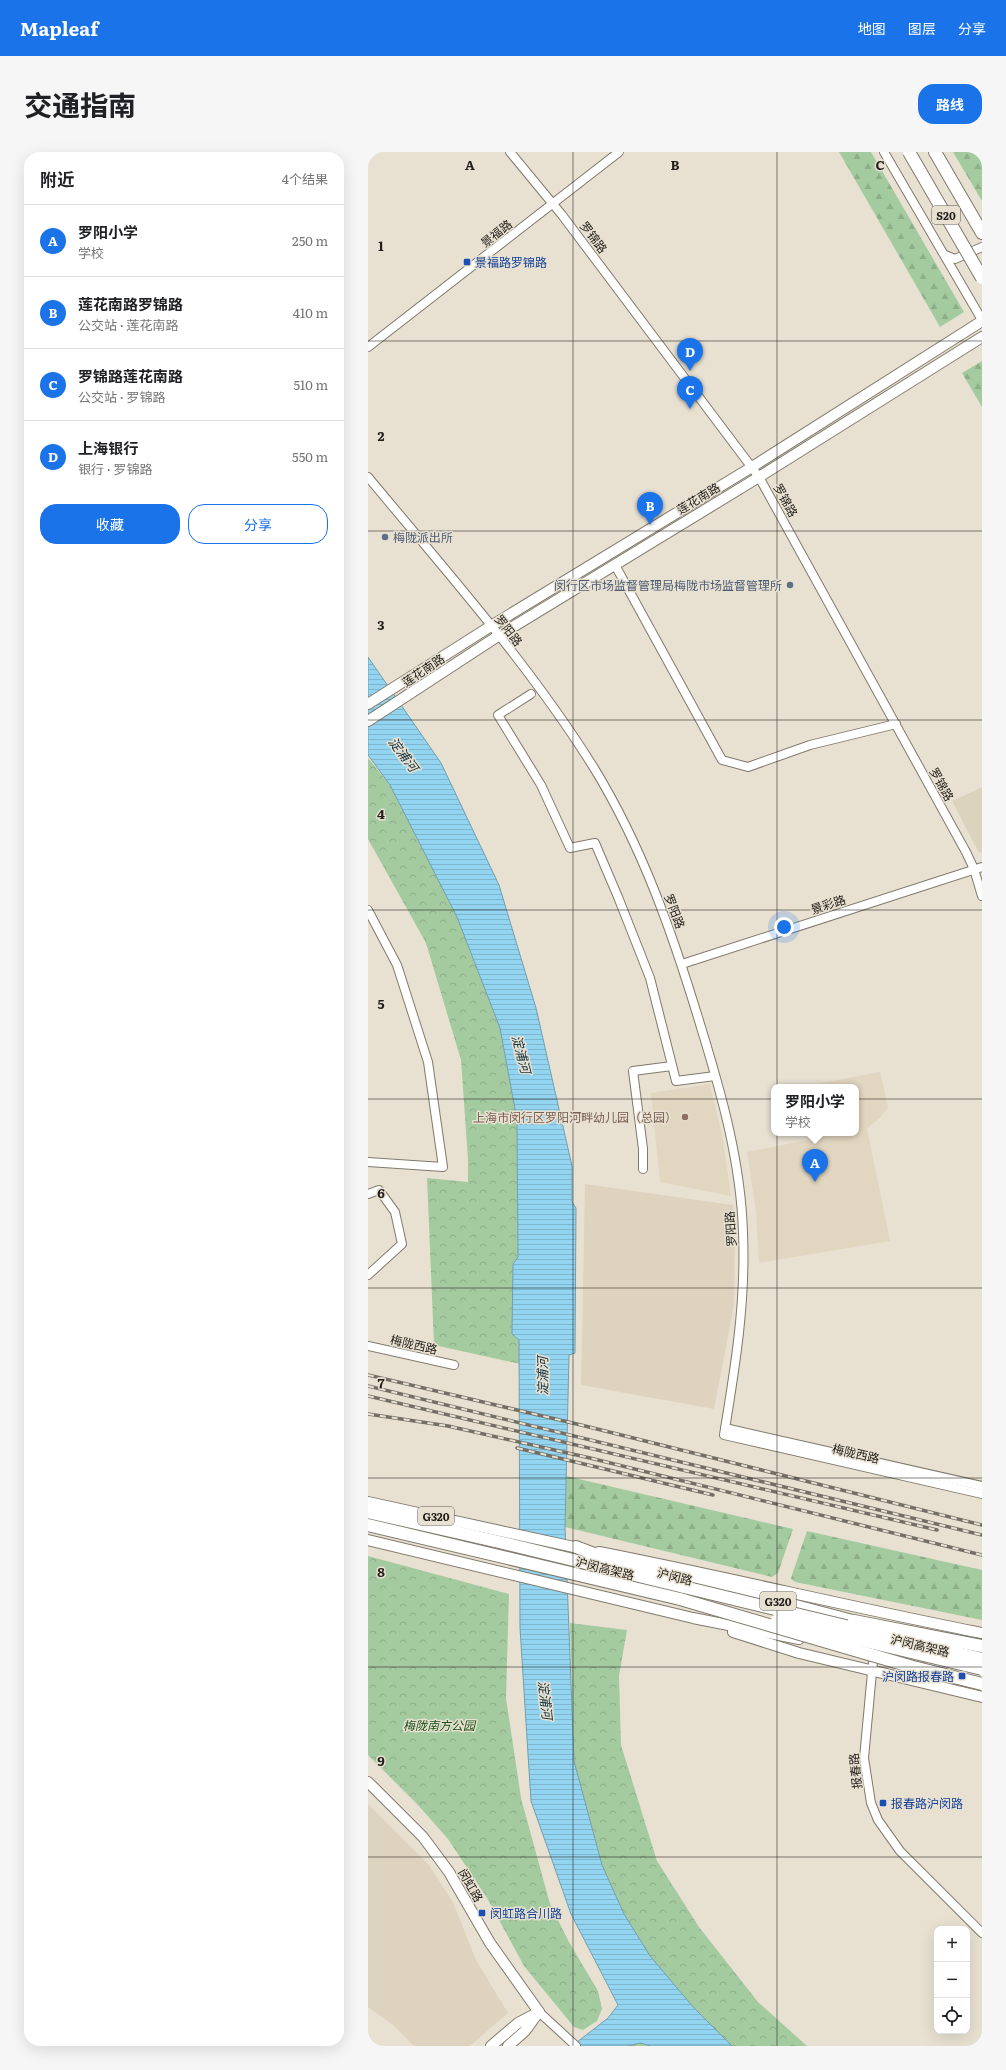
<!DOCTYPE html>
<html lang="zh">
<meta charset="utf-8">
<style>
:root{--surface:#fff;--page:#f6f6f6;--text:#202124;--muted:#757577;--line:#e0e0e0;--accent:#1a73e8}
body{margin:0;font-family:Literata,"Noto Sans SC",serif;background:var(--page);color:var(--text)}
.controls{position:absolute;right:12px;bottom:12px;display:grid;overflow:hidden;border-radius:8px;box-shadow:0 4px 16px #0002}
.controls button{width:36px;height:36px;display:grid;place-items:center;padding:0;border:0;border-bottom:1px solid var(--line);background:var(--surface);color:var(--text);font:20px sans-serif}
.you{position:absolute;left:416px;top:775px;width:14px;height:14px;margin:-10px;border:3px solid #fff;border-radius:50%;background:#1a73e8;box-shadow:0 0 0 6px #1a73e833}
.badge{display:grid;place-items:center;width:26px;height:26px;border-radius:50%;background:var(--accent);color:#fff;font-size:13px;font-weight:700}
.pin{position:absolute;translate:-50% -33px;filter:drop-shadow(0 1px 2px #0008)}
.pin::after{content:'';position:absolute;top:21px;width:14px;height:12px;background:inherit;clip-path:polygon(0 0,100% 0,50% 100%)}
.popup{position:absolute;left:403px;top:932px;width:88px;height:52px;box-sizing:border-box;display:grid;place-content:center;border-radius:8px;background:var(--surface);filter:drop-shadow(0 1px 3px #0005);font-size:13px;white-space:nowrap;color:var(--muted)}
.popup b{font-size:15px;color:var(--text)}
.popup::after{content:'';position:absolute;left:50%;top:100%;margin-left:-8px;border:8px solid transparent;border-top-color:var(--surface)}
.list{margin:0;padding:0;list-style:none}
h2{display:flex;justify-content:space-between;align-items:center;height:52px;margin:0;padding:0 16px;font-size:17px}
h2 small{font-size:13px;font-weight:400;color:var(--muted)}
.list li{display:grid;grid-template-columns:26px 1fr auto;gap:12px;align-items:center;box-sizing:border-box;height:72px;padding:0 16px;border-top:1px solid var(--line)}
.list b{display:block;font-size:15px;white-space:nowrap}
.list p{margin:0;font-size:13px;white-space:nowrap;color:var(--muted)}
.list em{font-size:13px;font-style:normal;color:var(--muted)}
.actions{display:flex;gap:8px;padding:12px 16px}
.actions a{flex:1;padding:9px 0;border:1px solid var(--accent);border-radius:16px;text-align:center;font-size:14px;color:var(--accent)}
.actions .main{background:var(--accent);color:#fff}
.icon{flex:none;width:22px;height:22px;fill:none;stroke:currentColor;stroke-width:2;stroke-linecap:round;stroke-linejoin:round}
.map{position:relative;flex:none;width:614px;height:1894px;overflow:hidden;border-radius:16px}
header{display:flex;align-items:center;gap:24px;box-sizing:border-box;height:56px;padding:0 20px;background:var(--accent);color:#fff}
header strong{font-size:19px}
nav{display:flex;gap:22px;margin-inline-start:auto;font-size:14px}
.intro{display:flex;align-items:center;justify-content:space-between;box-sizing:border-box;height:96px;padding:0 24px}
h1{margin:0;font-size:28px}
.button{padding:10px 18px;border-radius:16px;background:var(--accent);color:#fff;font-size:14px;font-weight:700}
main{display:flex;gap:24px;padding:0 24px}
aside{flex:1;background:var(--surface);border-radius:16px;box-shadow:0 4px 16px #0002}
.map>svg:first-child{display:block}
.commercial{fill:#ded3bf}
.built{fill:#e1d6c0}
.medical{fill:#dcd3bf}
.forest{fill:url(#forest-firs)}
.park{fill:url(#park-crowns)}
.water{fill:url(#water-rules);stroke:#719eb0}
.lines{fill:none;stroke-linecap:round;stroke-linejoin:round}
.minor-casing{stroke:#807a6c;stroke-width:10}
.major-casing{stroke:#807a6c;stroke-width:12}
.highway-casing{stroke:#807a6c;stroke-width:14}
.minor{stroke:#fff;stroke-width:8}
.major{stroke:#fff;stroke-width:10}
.highway{stroke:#fff;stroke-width:12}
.rail-casing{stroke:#746f66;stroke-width:3.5}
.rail{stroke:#e8e1d2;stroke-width:2;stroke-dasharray:6;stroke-linecap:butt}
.highway-bridge-casing{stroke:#807a6c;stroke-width:14;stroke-linecap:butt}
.highway-bridge{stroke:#fff;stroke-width:12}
.grid{fill:none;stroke:#211e19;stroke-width:1;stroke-opacity:0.55}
.transit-dot{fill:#1a4fb4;stroke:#e8e1d2;stroke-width:1.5}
.service-dot{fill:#5c6f8a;stroke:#e8e1d2;stroke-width:1.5}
.education-dot{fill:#8d6e63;stroke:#e8e1d2;stroke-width:1.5}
.labels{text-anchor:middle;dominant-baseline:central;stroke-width:3;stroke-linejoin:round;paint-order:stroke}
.shield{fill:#e8e1d2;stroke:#5d5850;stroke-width:1}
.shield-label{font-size:11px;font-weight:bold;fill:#211e19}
.street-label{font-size:12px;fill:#211e19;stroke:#e8e1d2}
.transit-label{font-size:12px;fill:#164399;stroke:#e8e1d2;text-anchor:start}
.service-label{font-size:12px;fill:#4e5e75;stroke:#e8e1d2;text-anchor:start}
.education-label{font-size:12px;fill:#785e54;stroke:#e8e1d2;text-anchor:end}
.park-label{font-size:12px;font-style:italic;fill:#185015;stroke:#e8e1d2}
.water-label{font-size:13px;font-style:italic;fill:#12323e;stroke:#e8e1d2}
.grid-label{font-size:13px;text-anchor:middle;font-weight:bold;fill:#211e19;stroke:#e8e1d2;stroke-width:3;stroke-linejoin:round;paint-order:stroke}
</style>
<header>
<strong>Mapleaf</strong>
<nav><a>地图</a><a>图层</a><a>分享</a></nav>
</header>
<div class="intro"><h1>交通指南</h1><a class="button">路线</a></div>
<main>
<aside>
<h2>附近<small>4个结果</small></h2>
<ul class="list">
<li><span class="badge">A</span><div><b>罗阳小学</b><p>学校</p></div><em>250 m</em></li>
<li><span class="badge">B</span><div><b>莲花南路罗锦路</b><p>公交站 · 莲花南路</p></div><em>410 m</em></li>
<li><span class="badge">C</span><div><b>罗锦路莲花南路</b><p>公交站 · 罗锦路</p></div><em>510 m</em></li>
<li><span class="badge">D</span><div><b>上海银行</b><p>银行 · 罗锦路</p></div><em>550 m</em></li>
</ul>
<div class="actions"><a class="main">收藏</a><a>分享</a></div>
</aside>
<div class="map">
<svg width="614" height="1894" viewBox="0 0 614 1894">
<defs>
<pattern id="forest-firs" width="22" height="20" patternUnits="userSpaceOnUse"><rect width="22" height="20" fill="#a4cba0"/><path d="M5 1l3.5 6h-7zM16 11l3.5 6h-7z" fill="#8dae89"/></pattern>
<pattern id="park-crowns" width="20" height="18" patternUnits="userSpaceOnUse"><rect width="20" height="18" fill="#a4cba0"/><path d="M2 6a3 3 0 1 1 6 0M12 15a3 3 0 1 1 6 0" fill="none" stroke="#8dae89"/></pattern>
<pattern id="water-rules" width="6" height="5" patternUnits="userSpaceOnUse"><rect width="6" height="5" fill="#93d5f0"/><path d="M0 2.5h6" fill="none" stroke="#7eb6cd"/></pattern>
</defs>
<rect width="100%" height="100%" fill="#e8e1d2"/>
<g class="commercial">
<polygon points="217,1032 365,1053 367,1089 366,1153 346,1257 213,1233"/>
<polygon points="0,1652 61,1713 85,1750 108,1808 140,1861 102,1894 46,1894 25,1873 0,1855"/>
</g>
<g class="built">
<polygon points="512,920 520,955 512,966 499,976 522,1089 391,1111 388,1060 379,1000 440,988 438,981 488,981 488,935 432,935"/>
<polygon points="342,932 355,988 363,1044 292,1030 283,941"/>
</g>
<polygon class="medical" points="614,635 614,700 611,701 584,649"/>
<g class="forest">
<polygon points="471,0 503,0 596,160 572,175"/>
<polygon points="585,0 614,0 614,49"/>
<polygon points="614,209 614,255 594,221"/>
<polygon points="198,1324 425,1377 410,1421 404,1425 197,1375"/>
<polygon points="439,1379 614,1418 614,1468 427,1430 423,1427 424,1423"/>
</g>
<g class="park">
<polygon points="0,606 22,633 89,765 132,876 149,968 150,1105 145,1112 144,1182 151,1188 152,1212 66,1193 59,1026 100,1030 100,1007 93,908 58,791 0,687"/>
<polygon points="0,1404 141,1442 138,1546 153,1646 182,1752 201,1790 230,1839 234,1857 229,1869 215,1878 206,1875 156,1814 119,1746 80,1687 50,1653 0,1603"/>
<polygon points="202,1471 259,1478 251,1524 253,1593 289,1709 331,1775 390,1850 439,1894 259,1894 272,1891 326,1856 282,1804 256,1762 234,1713 206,1609"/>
</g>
<polygon class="water" points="0,505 73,611 131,733 168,856 204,1014 204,1050 208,1056 207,1201 201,1203 197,1375 206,1609 234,1713 256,1762 282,1804 326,1856 364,1894 283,1894 272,1891 259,1894 204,1894 240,1866 250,1853 203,1762 163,1649 152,1476 151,1188 144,1182 145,1112 150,1105 149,968 132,876 89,765 22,633 0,603"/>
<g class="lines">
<g class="minor-casing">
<g id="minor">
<polyline points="142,0 194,63 391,325 598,700 606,717 614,744"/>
<polyline points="516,0 614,168"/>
<polyline points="577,103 587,107 614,95"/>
<polyline points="0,195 251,0"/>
<path d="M0,325C78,419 161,512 226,616C275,696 305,783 332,872C353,940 373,1010 375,1081C378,1150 367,1216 356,1283L614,1342"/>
<polyline points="247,413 354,608 380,615 442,593 528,572"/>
<polyline points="163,542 130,563 173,633 202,696 227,691 250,745 282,826 308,929 347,924"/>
<polyline points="0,758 29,813 60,910 75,1015 0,1010"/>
<polyline points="314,812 614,715"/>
<polyline points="275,1017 275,997 265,919 304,914"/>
<polyline points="0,1042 11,1038 27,1060 34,1092 0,1123"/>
<polyline points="0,1194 86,1213"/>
<polyline points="357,1276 614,1334"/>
<polyline points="506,1499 496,1606 503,1651 510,1668 532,1699 614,1781"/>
<polyline points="171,1860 208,1894"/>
</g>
</g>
<g class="major-casing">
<g id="major">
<polyline points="0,552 123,474 384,315 614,169"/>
<polyline points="0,569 130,484 391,325 614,185"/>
<polyline points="0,1350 215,1397"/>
<polyline points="0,1388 325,1466 431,1487"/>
<path d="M231,1400C359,1425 486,1456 614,1481"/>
<polyline points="365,1480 431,1501 614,1545"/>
<polyline points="0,1630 55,1685 81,1720 122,1791 171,1860"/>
<polyline points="123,1894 150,1871 171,1860"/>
<polyline points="140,1894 157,1879 170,1861"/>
</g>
</g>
<g class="highway-casing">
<g id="highway">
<polyline points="567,0 614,81"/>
<polyline points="0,1360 131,1390 316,1435"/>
<polyline points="0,1373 312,1447"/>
<polyline points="208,1395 253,1412 401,1447 496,1472"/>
<polyline points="562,1513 614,1525"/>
</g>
</g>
<use href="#minor" class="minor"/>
<use href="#major" class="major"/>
<use href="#highway" class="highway"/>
<g class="rail-casing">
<g id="rail">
<polyline points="0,1223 213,1273 614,1373"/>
<polyline points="0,1234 614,1383"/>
<polyline points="0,1244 569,1378"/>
<polyline points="0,1262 80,1274 222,1306 614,1403"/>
<polyline points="149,1296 345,1343"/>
</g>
</g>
<use href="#rail" class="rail"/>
<g class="highway-bridge-casing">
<g id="highway-bridge">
<polyline points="541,0 614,126"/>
<polyline points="316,1435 614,1507"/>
<polyline points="312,1447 545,1515 614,1532"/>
<polyline points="409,1468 614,1517"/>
<polyline points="486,1469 614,1494"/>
</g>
</g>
<use href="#highway-bridge" class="highway-bridge"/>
</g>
<path class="grid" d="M205,0V1894M409,0V1894M0,189H614M0,379H614M0,568H614M0,758H614M0,947H614M0,1136H614M0,1326H614M0,1515H614M0,1705H614"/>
<g class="transit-dot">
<rect x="95" y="106" width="8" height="8" rx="2"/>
<rect x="590" y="1520" width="8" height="8" rx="2"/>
<rect x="511" y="1647" width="8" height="8" rx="2"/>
<rect x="110" y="1757" width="8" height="8" rx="2"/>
</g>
<g class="service-dot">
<circle cx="17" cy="385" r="4"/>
<circle cx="422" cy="433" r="4"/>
</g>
<circle class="education-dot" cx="317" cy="965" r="4"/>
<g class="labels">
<g class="shield">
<rect x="564" y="54" width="28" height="18" rx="3"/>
<rect x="50" y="1355" width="36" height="18" rx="3"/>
<rect x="392" y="1440" width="36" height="18" rx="3"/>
</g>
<g class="shield-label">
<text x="578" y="63">S20</text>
<text x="68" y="1364">G320</text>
<text x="410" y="1449">G320</text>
</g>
<g class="street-label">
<text transform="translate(128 81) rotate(-38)">景福路</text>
<text transform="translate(226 85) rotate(53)">罗锦路</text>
<text transform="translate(330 346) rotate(-31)">莲花南路</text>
<text transform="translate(418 348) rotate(61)">罗锦路</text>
<text transform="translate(141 478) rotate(52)">罗阳路</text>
<text transform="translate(55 518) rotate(-34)">莲花南路</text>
<text transform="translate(574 632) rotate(61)">罗锦路</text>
<text transform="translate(460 752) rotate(-18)">景彩路</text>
<text transform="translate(307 759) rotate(69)">罗阳路</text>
<text transform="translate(362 1077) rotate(-94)">罗阳路</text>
<text transform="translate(46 1192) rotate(13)">梅陇西路</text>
<text transform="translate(488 1301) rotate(13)">梅陇西路</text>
<text transform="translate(237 1416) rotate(14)">沪闵高架路</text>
<text transform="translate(307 1424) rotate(14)">沪闵路</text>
<text transform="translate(552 1493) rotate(13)">沪闵高架路</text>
<text transform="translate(487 1619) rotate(-96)">报春路</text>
<text transform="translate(103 1733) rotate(60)">闵虹路</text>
</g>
<g class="transit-label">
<text x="107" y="110">景福路罗锦路</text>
<text x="586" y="1524" text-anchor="end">沪闵路报春路</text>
<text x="523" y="1651">报春路沪闵路</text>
<text x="122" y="1761">闵虹路合川路</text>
</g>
<g class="service-label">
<text x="25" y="385">梅陇派出所</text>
<text x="414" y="433" text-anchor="end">闵行区市场监督管理局梅陇市场监督管理所</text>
</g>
<g class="education-label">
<text x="309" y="965">上海市闵行区罗阳河畔幼儿园（总园）</text>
</g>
<g class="park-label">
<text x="71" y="1573">梅陇南方公园</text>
</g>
<g class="water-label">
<text transform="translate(36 602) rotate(53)">淀浦河</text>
<text transform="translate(154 902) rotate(75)">淀浦河</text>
<text transform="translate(174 1224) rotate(-91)">淀浦河</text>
<text transform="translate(178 1548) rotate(83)">淀浦河</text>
</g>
</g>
<g class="grid-label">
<text x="102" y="18">A</text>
<text x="307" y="18">B</text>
<text x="512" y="18">C</text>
<text x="13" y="99">1</text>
<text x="13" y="289">2</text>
<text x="13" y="478">3</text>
<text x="13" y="667">4</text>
<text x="13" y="857">5</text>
<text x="13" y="1046">6</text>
<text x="13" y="1236">7</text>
<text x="13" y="1425">8</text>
<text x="13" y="1614">9</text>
</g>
</svg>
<div class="controls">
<button>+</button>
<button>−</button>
<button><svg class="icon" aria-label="locate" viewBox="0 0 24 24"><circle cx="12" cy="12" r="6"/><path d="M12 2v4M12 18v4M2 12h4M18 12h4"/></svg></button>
</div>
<div class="you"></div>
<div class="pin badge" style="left:447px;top:1030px">A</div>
<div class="popup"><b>罗阳小学</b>学校</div>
<div class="pin badge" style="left:282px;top:373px">B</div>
<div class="pin badge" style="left:322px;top:257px">C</div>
<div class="pin badge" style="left:322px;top:219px">D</div>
</div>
</main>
